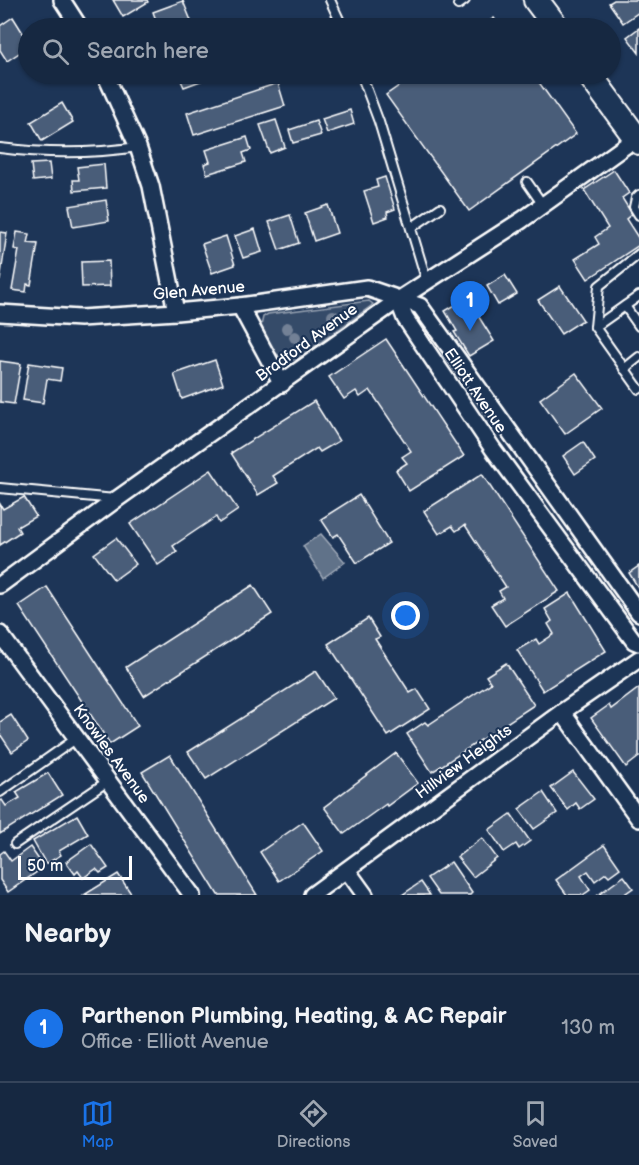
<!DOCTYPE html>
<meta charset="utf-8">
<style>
:root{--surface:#162841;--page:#23344c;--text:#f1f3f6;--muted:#9ea6b1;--line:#35445a;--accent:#1a73e8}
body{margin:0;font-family:"Balsamiq Sans",sans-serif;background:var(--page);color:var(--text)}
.scale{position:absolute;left:18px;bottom:15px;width:114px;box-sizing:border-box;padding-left:6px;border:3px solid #fff;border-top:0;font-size:16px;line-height:21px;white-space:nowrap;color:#fff;-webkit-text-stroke:4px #1d3557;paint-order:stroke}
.you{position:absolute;left:406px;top:616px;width:21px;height:21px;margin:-15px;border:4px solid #fff;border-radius:50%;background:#1a73e8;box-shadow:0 0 0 9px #1a73e833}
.badge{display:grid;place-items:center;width:39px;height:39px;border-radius:50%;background:var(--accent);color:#fff;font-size:20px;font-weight:700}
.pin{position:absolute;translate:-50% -50px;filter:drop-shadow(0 2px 3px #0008)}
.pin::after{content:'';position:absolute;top:32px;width:21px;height:18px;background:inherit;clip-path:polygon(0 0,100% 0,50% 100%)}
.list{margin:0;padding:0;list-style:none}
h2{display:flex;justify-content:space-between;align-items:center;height:78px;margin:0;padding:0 24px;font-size:26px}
h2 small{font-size:20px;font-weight:400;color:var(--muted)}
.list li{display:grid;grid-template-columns:39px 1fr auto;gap:18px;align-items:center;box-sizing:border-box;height:108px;padding:0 24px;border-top:2px solid var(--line)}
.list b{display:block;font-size:22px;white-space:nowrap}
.list p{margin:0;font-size:20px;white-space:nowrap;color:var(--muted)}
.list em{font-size:20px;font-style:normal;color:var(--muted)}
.icon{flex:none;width:33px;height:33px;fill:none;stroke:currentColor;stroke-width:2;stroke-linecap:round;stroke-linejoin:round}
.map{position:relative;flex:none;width:639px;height:895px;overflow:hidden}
.search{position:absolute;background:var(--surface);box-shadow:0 2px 4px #0004;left:18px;right:18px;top:18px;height:66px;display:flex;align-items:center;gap:15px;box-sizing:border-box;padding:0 21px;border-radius:33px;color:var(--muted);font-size:22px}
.sheet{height:186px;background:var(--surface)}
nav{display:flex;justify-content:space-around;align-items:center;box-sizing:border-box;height:84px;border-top:2px solid var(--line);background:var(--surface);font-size:16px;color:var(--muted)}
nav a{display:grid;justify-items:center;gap:3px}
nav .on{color:var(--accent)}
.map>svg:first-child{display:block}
.green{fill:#364b69;stroke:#9aa5b4;stroke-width:1.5}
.water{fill:#617289;stroke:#a0aab8;stroke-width:1.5}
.building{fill:#4a5d79;stroke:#fff;stroke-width:1.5}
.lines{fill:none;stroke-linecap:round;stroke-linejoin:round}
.lane-casing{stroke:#fff;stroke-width:12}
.street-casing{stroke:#fff;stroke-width:20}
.primary-casing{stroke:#fff;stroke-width:28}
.lane{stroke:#1d3557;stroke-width:8}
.street{stroke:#1d3557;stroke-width:15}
.primary{stroke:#1d3557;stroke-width:24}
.tree{fill:#738196}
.labels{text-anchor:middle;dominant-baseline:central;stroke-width:4.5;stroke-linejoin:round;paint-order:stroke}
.street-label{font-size:16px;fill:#fff;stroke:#1d3557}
</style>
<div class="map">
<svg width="639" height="895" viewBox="0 0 639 895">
<rect width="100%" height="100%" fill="#1d3557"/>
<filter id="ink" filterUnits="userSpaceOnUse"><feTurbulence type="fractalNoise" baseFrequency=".0167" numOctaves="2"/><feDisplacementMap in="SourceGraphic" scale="12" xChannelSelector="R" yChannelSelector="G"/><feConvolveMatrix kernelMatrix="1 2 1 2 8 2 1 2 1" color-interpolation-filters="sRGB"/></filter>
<g filter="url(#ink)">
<path class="green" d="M369,301L373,304L371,306L297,359C275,364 269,342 261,326L263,317L268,314Z"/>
<polygon class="water" points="321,534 345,562 323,578 303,546"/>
<g class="building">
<polygon points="113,0 147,0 148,2 123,17"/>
<polygon points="614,0 639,0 639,12 623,23 609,3"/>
<polygon points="183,1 194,28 159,28 153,12"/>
<polygon points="13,17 28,41 28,47 7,61 0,50 0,26"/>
<polygon points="494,18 501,28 479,28"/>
<polygon points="639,28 639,53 627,37"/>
<polygon points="178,74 216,74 217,75 184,87"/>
<polygon points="416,74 533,74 576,134 469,211 386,95"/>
<polygon points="278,83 285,106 194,135 187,113"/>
<polygon points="62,103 73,122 42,141 31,122"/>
<polygon points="350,110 354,124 327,133 322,119"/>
<polygon points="276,120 285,147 270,153 260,125"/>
<polygon points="316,121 321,135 293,143 289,130"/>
<polygon points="247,137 251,150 243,153 246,162 207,174 204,164 210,162 206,150"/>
<polygon points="49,163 51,179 33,181 31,164"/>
<polygon points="104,164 106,188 74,191 73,180 79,180 77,167"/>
<polygon points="614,170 629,193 622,198 632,214 626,219 639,239 639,245 588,279 575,259 599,244 595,237 608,228 584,190"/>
<polygon points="385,177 395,209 387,212 388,217 374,222 364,191 378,187 376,180"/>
<polygon points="106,200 109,221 73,227 69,206"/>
<polygon points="328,205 337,233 314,241 305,213"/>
<polygon points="290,215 299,243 279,250 269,222"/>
<polygon points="255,229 262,252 243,258 235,236"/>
<polygon points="0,232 7,233 0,281"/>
<polygon points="17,232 30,234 28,243 38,244 31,285 27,284 26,292 12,290 19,250 14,249"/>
<polygon points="226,236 235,265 212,273 202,244"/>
<polygon points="109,261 110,286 82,287 81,262"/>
<polygon points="505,275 517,294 498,305 487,286"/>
<polygon points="560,286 583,320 561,334 538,300"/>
<polygon points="467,298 494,341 469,356 454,332 457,331 445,311"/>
<polygon points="386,339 464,456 409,491 396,470 407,463 402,457 411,451 370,390 360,397 356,391 344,399 329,377"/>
<polygon points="215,360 223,384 182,399 174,374"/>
<polygon points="0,361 21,364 14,404 0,402"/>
<polygon points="29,363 62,368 60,381 47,379 43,403 23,400"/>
<polygon points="576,373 602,408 565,434 540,399"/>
<polygon points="314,401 339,441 320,452 317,448 273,476 278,483 258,495 231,453"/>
<polygon points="583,442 595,460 575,474 563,456"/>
<polygon points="211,470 238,510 219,523 216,517 173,546 177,552 158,565 130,524"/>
<polygon points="482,474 559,591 505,626 491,605 503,598 499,591 506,587 465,525 456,531 452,526 439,534 424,511"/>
<polygon points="359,495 389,543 357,563 338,534 333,537 321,519"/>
<polygon points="24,497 36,516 17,527 20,532 0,545 0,504 3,509"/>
<polygon points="116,538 136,564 114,580 94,554"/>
<polygon points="639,566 639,589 629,573"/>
<polygon points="253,585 272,614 144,696 126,667"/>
<polygon points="47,587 138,726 110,744 19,606"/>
<polygon points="570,593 606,651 543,691 517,650 536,639 539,644 554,634 548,624 552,621 545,609"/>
<polygon points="368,618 380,637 375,639 410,693 417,689 430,709 388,736 328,644"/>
<polygon points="506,663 534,705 432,772 407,734 425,722 428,725 491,683 486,676"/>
<polygon points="316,671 334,698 206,779 188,752"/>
<polygon points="639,688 639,757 626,767 591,718 609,705 611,709"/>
<polygon points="11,715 28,741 12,752 0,734 0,722"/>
<polygon points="396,753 418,783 387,806 386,804 344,834 324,807"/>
<polygon points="170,755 257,895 218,895 142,772"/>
<polygon points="573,772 594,799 580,809 576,803 568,810 551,788"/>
<polygon points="48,773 62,795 0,834 0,801 2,800 6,806 20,798 16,792"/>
<polygon points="543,792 557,813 534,829 519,809"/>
<polygon points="511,814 530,841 519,849 516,844 504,852 489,830"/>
<polygon points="77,815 88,834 59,851 61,855 46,864 33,841"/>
<polygon points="303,822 323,851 279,881 260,852"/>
<polygon points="482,838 497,858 473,877 457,857"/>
<polygon points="91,844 108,868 100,873 96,869 83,878 78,871 75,874 66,862"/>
<polygon points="604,845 620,868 609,876 606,873 595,881 588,871 581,876 590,890 583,895 567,895 556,880"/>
<polygon points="30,847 44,867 8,892 0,880 0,854 4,851 11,861"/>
<polygon points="451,862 472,893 470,895 439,895 427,878"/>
<polygon points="118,874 132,895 84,895"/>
<polygon points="624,876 633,888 623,895 598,895"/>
<polygon points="421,882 430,895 402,895"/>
</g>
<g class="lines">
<g class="lane-casing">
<g id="lane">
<polyline points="330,0 343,28"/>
<polyline points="458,5 465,0"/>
<polyline points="361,74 379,122 427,282"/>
<path d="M0,148C47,154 91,154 138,147"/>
<polyline points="527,182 543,205"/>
<polyline points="639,195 636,198 634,207 639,215"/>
<polyline points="411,228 440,208"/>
<polyline points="639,254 599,286 595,327 639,389"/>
<polyline points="625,306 639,326"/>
<polyline points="595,327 639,296"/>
<polyline points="624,369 639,357"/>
<polyline points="0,488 115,499"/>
<polyline points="0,792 77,738"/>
<polyline points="15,844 108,781"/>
</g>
</g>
<g class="street-casing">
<g id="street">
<polyline points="62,0 80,28"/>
<polyline points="105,74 138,147 151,186 176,312"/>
<polyline points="398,300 405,318 493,449 634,641 639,643"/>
<polyline points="240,306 282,384"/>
<polyline points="0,313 80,318 176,312 240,306 367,288 420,306 639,613"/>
<polyline points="0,585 117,499 398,300 522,220 639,136"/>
<polyline points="0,634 192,895"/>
<polyline points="562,712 639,819"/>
<polyline points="347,870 365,895"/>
<polyline points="312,895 562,712 639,659"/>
</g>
</g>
<g class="primary-casing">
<g id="primary">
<polyline points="536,0 557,28"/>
<polyline points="589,74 639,142"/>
</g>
</g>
<use href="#lane" class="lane"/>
<use href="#street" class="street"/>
<use href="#primary" class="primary"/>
</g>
<g class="tree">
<circle cx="333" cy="316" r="6"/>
<circle cx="287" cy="328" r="6"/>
<circle cx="295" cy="337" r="6"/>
</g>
</g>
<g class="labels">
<g class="street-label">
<text transform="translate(199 291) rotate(-5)">Glen Avenue</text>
<text transform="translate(307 343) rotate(-36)">Bradford Avenue</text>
<text transform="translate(475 391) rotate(56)">Elliott Avenue</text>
<text transform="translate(111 754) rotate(54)">Knowles Avenue</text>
<text transform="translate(464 762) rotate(-36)">Hillview Heights</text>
</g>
</g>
</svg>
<div class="scale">50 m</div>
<div class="you"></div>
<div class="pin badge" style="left:470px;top:331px">1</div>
<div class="search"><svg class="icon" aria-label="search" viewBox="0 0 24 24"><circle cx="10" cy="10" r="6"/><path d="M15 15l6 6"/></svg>Search here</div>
</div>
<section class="sheet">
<h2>Nearby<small></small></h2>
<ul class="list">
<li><span class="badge">1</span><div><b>Parthenon Plumbing, Heating, &amp; AC Repair</b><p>Office · Elliott Avenue</p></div><em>130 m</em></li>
</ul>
</section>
<nav>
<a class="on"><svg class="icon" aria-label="map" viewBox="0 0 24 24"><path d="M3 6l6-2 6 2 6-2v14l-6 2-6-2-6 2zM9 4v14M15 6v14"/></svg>Map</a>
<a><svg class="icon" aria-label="directions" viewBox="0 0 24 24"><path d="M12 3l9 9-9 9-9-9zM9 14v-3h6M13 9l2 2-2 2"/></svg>Directions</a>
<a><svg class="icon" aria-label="saved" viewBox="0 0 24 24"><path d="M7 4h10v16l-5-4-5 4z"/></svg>Saved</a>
</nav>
